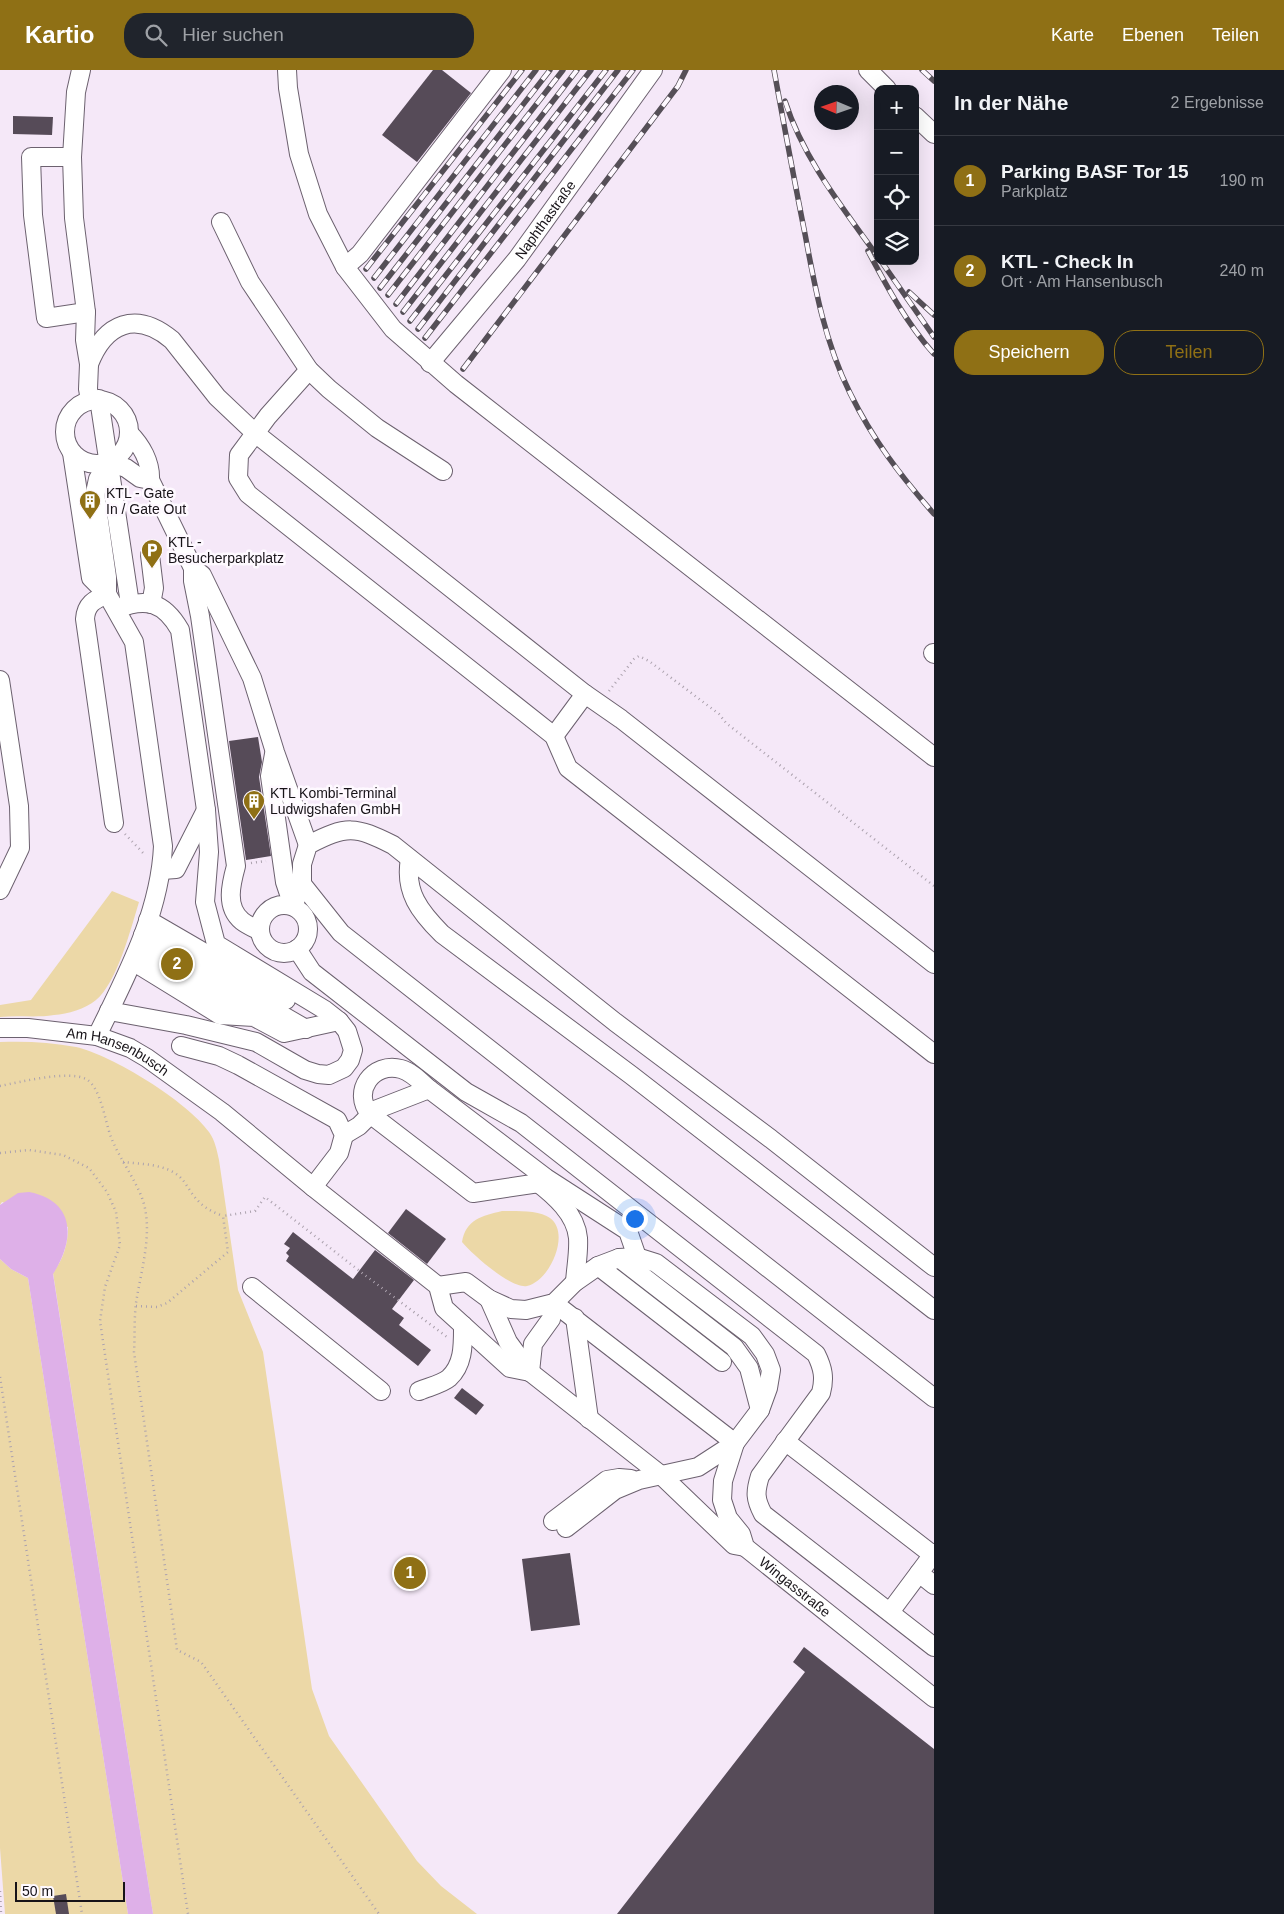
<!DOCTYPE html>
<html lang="de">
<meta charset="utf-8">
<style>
:root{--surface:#171b24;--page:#20242c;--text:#f1f3f6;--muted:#9ea1a6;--line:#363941;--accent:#8f7015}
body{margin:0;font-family:Arial,sans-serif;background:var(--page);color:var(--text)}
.controls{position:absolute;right:15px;top:15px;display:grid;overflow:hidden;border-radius:10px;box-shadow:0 5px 20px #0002}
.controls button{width:45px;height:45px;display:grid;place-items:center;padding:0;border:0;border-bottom:1px solid var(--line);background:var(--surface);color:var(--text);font:25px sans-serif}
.compass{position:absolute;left:814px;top:15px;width:45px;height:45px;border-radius:50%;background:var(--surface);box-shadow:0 5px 20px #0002;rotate:272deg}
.scale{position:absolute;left:15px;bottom:12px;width:110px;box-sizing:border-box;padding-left:5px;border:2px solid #171318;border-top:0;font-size:14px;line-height:18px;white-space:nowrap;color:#171318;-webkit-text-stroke:4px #fef9ff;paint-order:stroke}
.you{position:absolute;left:634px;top:1148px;width:18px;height:18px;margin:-12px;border:4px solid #fff;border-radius:50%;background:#1a73e8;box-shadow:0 0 0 8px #1a73e833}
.badge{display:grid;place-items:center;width:32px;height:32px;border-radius:50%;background:var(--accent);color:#fff;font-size:16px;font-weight:700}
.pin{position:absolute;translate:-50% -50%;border:2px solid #fff;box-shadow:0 1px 5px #0006}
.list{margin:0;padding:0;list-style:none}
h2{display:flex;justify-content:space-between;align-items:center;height:65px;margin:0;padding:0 20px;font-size:21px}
h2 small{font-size:16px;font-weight:400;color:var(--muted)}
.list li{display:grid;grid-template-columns:32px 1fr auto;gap:15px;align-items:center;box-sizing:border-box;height:90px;padding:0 20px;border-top:1px solid var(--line)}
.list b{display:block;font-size:19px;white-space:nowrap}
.list p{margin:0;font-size:16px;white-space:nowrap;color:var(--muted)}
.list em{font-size:16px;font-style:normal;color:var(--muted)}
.actions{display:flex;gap:10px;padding:15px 20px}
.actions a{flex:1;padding:11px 0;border:1px solid var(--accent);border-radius:20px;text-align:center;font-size:18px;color:var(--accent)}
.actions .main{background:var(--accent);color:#fff}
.icon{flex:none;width:28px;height:28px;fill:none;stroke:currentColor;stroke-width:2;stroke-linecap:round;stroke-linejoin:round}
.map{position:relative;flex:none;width:934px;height:1844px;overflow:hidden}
header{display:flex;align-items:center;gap:30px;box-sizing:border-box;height:70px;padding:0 25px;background:var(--accent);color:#fff}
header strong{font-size:24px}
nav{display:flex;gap:28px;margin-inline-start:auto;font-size:18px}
.search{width:350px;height:45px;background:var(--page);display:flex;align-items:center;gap:12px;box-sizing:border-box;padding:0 18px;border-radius:20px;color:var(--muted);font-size:19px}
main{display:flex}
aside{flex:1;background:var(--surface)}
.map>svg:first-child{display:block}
.green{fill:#ecd8a7}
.water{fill:#deb0e8}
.building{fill:#564b58}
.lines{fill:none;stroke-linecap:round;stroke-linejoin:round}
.minor-casing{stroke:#6c616f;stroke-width:20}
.path{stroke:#aca2ae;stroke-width:2.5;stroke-dasharray:1 4;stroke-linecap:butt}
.minor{stroke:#fff;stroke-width:18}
.rail-casing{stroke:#554f57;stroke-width:5.5}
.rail{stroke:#fef9ff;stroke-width:4;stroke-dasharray:11;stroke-linecap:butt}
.labels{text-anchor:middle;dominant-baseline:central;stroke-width:5;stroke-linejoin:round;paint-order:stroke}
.street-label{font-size:14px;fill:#171318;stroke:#fef9ff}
.poi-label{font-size:14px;fill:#171318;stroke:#fef9ff;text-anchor:start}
</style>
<header>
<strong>Kartio</strong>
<div class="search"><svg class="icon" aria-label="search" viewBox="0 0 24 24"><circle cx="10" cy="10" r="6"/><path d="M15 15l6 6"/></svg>Hier suchen</div>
<nav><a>Karte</a><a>Ebenen</a><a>Teilen</a></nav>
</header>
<main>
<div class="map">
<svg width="934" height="1844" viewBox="0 0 934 1844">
<rect width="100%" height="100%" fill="#f5e8f8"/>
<g class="green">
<path d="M112,821L139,832C131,858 117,913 96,930C85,939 68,944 54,945C36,948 18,945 0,947V935L31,930Z"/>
<path d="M0,972C25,971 51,972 76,977C112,985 188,1032 209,1062C215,1070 217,1081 219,1090L238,1220L263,1282L312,1619L329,1666L417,1791L441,1816L477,1844H153L53,1203C63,1189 68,1175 68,1157L2,1132L0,1135Z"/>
<path d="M502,1141C515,1141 540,1140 550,1148C571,1163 550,1211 527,1216C511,1219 472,1184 462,1172C466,1149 482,1146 502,1141Z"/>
<polygon points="0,1189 11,1199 28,1208 128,1844 5,1844 0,1778"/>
</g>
<path class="water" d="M29,1122C76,1131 75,1170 53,1204L153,1844H128L28,1208L11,1199L0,1189V1135L18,1123Z"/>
<g class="building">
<polygon points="433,0 442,0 471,23 417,92 382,65"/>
<polygon points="13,46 53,47 52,65 13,64"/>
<polygon points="258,667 262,692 259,707 271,786 246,790 229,671"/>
<polygon points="406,1139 446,1169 427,1194 388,1163"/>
<polygon points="293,1162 353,1209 375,1180 414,1210 392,1239 404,1248 399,1255 431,1280 418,1296 286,1191 289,1186 286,1183 290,1178 284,1174"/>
<polygon points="462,1318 484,1335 476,1345 454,1328"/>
<polygon points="570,1483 580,1555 531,1561 522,1489"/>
<polygon points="804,1577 934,1679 934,1844 617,1844 805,1602 793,1592"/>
<polygon points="66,1824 69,1844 56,1844 53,1826"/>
</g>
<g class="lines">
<g class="minor-casing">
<g id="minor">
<polyline points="81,0 76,22 72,87 74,148 86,242 85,270 89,294 88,319 90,330"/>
<polyline points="287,0 288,18 299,84 318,144 345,197 393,259 456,314 934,687"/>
<polyline points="868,0 887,19"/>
<polyline points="915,46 934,64"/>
<polyline points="72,87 31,87 33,145 46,248 86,242"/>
<polyline points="221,152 250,212 309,300 329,319 377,358 443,401"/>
<polyline points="345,197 360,184 502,0"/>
<path id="s1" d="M430,293L517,189L653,0"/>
<path d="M89,294C105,253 136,240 172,270L217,327L255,363L585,624L621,649L934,894"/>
<polyline points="309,300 268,346 239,385 238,408 248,424 554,666 568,698 934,984"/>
<polyline points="99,329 130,534"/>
<circle cx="97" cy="362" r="32"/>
<path d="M129,363C141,375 151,392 150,410L193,498L202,505L252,608L275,682L308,775"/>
<path d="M72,383L91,508L107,524L134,572L163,776C160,844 126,906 97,966"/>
<polyline points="150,485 154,518 151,534"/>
<path d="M193,498V511L200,546L236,796C231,814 225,837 242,851C247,855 254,858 260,861"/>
<path d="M107,524C94,530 86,534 85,549L114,753"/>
<polyline points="107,524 107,507 95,423 98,409 108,392 126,398 140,408 150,410"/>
<polyline points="933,583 934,584"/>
<polyline points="0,610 19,736 20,778 0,820"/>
<polyline points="554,666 585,624"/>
<polyline points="274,684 270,706 285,812 293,836"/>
<path d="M410,789C404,822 420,842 442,864L631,1005L934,1240"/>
<polyline points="162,800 176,799 206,740"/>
<polyline points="302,814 341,863 934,1328"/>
<circle cx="284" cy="859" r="24"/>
<path d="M293,836L302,814V794L308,775C347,755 355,756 393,775L615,952L771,1069L934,1197"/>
<polyline points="148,850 286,930"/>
<polyline points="143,865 306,959"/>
<polyline points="139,879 251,945"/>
<path d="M297,879L312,902L466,1022L521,1053L816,1284C823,1298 825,1308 821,1323L760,1406C755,1422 755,1429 763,1444L934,1577"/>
<polyline points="134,892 220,945 254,947 284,963 339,951"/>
<path d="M109,941L186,955L256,972L305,1000L318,1004L329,1005L344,998L350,990L353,980L347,961L339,951L325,940L216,874L205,832L209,782L206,740L180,560C164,532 146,527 117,539"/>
<path id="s2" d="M0,958H28L97,966L130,978L147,988L222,1042L313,1117L438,1216L444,1238L510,1298L530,1302"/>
<polyline points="181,976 219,986 238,995 337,1050 344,1065 339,1083 313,1117"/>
<polyline points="344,1065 359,1056 375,1040 429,1019"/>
<path d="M537,1112C554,1125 576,1144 578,1168C579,1182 576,1197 575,1212"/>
<path d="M539,1113L473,1123L370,1044C351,1022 373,991 401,999C412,1002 421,1012 429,1019L546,1108L628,1161L637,1187"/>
<polyline points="619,1188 734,1277 749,1298 760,1340"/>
<polyline points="598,1196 722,1292"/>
<polyline points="438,1216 466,1212 489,1229 511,1239 526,1240 554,1233 575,1212 598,1196 619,1188 637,1187 656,1193 752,1266 765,1284 771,1300 768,1318 760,1340 735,1373 698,1397 639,1410 615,1420 566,1458"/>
<polyline points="252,1217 381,1321"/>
<polyline points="489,1229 508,1272 530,1302 661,1405 734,1475 745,1477"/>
<polyline points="554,1233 735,1373"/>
<polyline points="575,1248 589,1349"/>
<polyline points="530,1302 533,1274 551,1249 554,1233"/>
<path d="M419,1321C428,1317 442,1314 449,1308C464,1294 463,1274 463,1255"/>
<polyline points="785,1371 933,1485"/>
<path id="s3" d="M735,1373L723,1411L722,1430L728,1448L741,1464L745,1477L934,1628"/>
<polyline points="553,1451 607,1410 619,1408 631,1409"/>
<polyline points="919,1503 934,1515"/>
<polyline points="890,1542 934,1483"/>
</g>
</g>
<g class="path">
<polyline points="609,621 634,589 639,586 649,591 719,644 726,653 934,816"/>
<polyline points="125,764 145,785"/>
<polyline points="251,793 266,791"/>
<path d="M0,1016C21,1012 67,1000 86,1009C101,1017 105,1052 111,1067C119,1088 134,1107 142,1128C154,1160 141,1200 136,1233C134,1249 135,1266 134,1282L177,1580L201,1592L379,1844"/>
<polyline points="0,1083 29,1080 63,1085 89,1098 107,1122 116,1142 120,1175 105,1217 100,1251 188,1844"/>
<path d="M123,1092C141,1094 166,1094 180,1107C186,1113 189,1120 194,1126C201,1136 212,1142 223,1146"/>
<polyline points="136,1236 157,1237 167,1233 228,1182 223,1146 255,1141 265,1127 366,1206 447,1267"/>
<polyline points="0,1307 82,1844"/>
<polyline points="0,1821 1,1844"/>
</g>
<use href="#minor" class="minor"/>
<g class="rail-casing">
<g id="rail">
<path d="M774,0C784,55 794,109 805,164C815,218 825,273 850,323C873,370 900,405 934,444"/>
<polyline points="922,0 934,11"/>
<path d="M785,31C804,90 843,138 878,187"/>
<path d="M868,181C887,217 907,254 934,284"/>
<polyline points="881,191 934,267"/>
<polyline points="366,199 522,0"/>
<polyline points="374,208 536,0"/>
<polyline points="380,218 550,0"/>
<polyline points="909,222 934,245"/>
<polyline points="388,225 563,0"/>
<polyline points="396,234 577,0"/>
<polyline points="403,242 591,0"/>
<polyline points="410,251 606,0"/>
<polyline points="418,259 618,0"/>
<polyline points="425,268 633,0"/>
<polyline points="463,299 678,16 686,0"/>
</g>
</g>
<use href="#rail" class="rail"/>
</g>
<defs>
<g id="building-pin" transform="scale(1.125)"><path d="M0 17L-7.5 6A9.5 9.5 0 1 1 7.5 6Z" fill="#8f7015" stroke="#fef9ff"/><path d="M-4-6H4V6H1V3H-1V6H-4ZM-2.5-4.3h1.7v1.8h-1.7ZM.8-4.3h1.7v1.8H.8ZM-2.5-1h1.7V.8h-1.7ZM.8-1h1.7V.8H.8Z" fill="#fff"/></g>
<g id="parking-pin" transform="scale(1.125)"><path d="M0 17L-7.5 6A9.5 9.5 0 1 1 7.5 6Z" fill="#8f7015" stroke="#fef9ff"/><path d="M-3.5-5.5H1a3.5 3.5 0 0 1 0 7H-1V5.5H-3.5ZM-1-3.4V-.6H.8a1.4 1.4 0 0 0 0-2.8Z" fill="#fff"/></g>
</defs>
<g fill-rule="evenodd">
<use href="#building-pin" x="90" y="431"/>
<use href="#parking-pin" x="152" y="480"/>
<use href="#building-pin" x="254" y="731"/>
</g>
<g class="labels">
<g class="street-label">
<text stroke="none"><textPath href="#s1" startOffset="184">Naphthastraße</textPath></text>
<text stroke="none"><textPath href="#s2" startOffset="122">Am Hansenbusch</textPath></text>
<text stroke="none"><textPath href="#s3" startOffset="176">Wingasstraße</textPath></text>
</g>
<g class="poi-label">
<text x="106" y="423">KTL - Gate<tspan x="106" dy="16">In / Gate Out</tspan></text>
<text x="168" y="472">KTL -<tspan x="168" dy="16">Besucherparkplatz</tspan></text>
<text x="270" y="723">KTL Kombi-Terminal<tspan x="270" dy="16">Ludwigshafen GmbH</tspan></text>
</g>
</g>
</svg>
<div class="controls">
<button>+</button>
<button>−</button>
<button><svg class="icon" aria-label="locate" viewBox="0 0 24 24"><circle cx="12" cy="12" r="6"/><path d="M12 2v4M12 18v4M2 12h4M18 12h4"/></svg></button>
<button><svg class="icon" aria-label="layers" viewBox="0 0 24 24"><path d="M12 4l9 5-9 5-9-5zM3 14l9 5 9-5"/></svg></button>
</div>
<svg class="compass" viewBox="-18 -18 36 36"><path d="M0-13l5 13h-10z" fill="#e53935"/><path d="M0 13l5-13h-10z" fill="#9ea1a6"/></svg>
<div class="scale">50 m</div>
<div class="you"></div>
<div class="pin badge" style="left:410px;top:1503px">1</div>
<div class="pin badge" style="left:177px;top:894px">2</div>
</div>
<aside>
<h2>In der Nähe<small>2 Ergebnisse</small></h2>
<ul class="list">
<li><span class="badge">1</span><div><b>Parking BASF Tor 15</b><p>Parkplatz</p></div><em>190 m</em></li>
<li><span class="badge">2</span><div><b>KTL - Check In</b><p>Ort · Am Hansenbusch</p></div><em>240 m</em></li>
</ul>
<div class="actions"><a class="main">Speichern</a><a>Teilen</a></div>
</aside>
</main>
